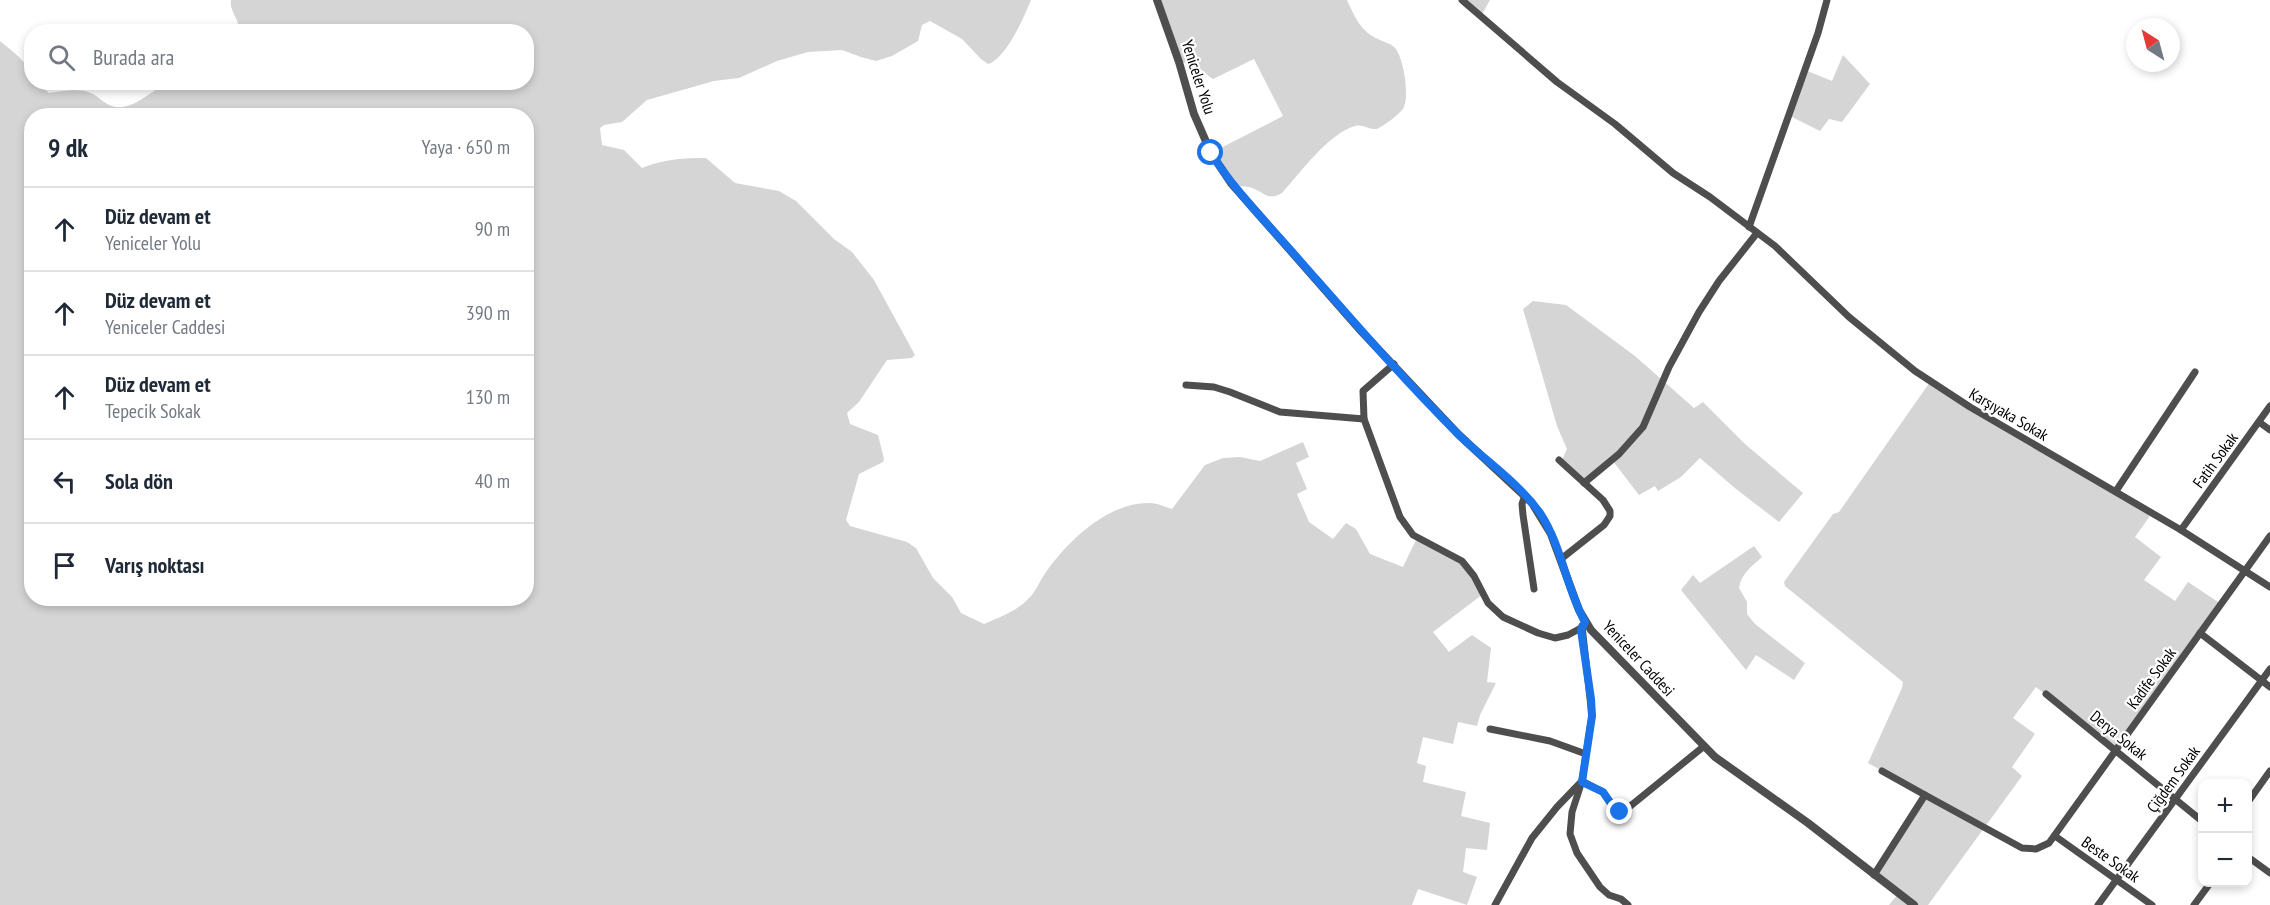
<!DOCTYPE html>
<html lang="tr">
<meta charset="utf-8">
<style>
:root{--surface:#fff;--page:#f2f2f3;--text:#1f2937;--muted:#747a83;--line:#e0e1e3}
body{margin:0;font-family:"PT Sans Narrow",sans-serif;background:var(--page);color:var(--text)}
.controls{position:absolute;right:18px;bottom:18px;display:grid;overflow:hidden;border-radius:12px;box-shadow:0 3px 9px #0003}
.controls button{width:54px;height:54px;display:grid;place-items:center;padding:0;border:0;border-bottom:2px solid var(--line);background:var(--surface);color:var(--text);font:30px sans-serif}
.compass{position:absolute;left:2126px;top:18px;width:54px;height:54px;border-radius:50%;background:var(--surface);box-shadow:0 3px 9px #0003;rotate:324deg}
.stop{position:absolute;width:18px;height:18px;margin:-14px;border:4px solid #1a73e8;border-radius:50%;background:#fff}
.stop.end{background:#1a73e8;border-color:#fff;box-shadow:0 2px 6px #0008}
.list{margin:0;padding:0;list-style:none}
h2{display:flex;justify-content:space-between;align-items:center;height:78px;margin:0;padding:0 24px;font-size:26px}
h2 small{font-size:20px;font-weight:400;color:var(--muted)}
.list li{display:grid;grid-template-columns:39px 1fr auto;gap:18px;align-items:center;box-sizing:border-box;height:84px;padding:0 24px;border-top:2px solid var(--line)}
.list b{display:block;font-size:22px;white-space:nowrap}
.list p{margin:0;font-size:20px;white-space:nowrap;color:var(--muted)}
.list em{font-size:20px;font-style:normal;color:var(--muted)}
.icon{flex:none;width:33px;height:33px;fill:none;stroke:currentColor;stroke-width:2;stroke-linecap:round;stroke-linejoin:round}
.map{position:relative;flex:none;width:2270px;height:905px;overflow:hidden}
.search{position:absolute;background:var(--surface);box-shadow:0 3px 9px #0003;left:24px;top:24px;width:510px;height:66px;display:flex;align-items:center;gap:15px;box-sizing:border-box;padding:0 21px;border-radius:24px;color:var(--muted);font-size:22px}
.panel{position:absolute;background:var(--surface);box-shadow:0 3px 9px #0003;left:24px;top:108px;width:510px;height:498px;border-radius:24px}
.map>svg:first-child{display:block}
.green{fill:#d5d5d5;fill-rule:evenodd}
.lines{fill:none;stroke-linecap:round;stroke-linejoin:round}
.minor{stroke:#4e4e4e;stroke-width:7}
.tertiary{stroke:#4e4e4e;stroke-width:8}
.route{stroke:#1a73e8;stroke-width:8}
.labels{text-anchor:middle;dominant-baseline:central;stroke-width:4.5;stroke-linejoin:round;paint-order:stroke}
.street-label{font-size:16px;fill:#000;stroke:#fff}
</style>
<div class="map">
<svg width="2270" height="905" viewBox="0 0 2270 905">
<rect width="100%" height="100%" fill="#fff"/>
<g class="green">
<path d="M231,0H1031C1024,17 1006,59 988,64L981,59L962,39L930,21L922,25L918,41L892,56L876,61L861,57L842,50L808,52L777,61L739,78L714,81L647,100L622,122L604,125L600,128L602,145L624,150L642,168C663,159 683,158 706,158L735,183L779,191L796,201L834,239L852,252L874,280L915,355L912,358L887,360L859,402L847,413L850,424L878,435L884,459L883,462L859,474L846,520L850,526L907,542L916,548L933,578L952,597L961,613L984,624C999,617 1017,611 1028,599C1036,592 1040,580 1046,572C1068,541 1108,502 1150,503C1157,503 1165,507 1172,509L1205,465L1223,458L1240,457L1260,461L1303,442L1309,457L1296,463L1307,489L1297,494L1309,522L1333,539L1346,523L1356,529L1370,554L1403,567L1417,538L1458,558L1483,594L1433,632L1449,652L1472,635L1491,648L1487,682L1496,683L1480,715L1477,726L1458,722L1453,744L1423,737L1417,763L1426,766L1423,782L1466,792L1461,816L1490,823L1487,850L1466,848L1463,872L1477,877L1467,905L1418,889L1412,905H0V41C14,53 31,63 32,82L38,83L49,93C62,91 79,88 91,93C100,97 106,106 116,107C138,109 151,88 171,83L526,82V32L239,31C240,20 229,11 231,0ZM32,116H526V598H32Z"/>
<path d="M1157,0H1347C1355,17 1360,31 1378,39C1383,42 1390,43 1394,47C1404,56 1410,99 1403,109C1396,117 1386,124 1377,129C1369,130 1363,124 1355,126C1328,134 1301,172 1282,193C1267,202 1264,191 1249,187C1244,186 1239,186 1233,186L1211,153L1283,116L1254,59L1213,79C1202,71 1193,61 1179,62Z"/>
<polygon points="1462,0 1490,0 1481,16"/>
<polygon points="1843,55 1870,84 1842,122 1829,119 1820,131 1788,115 1805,70 1832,81"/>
<polygon points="1533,301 1566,305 1635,356 1694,408 1703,402 1745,444 1803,493 1779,522 1736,489 1700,458 1681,477 1658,491 1655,486 1639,495 1612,460 1584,483 1561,462 1567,449 1557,426 1523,309"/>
<polygon points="1930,382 2152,513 2135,537 2161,557 2144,580 2175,601 2188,582 2221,604 2116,751 2036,687 2013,718 2035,734 2012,767 2022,776 1928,905 1889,905 1898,894 1874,875 1925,795 1868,763 1902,688 1903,682 1785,586 1784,582 1833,514 1839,512"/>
<path d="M1754,546L1762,557C1751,567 1741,574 1739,588L1747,602V614L1755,624L1805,663L1794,680L1756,655L1746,670L1681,590L1693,575L1700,583Z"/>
</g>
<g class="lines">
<g class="minor">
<polyline points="1462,0 1557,82 1615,124 1673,173 1710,197 1775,246 1849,317 1915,371 1970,407 2181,530 2270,587"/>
<polyline points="1749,227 1818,33 1827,0"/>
<polyline points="1186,385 1214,387 1230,392 1280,412 1364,419 1363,391 1394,364"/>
<polyline points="1364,419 1400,517 1413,535 1462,561 1474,576 1488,603 1503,617 1538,633 1555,638 1568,635 1581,628"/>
<polyline points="2259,422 2270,430"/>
<polyline points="1559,460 1603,500 1610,511 1610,516 1604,525 1561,559"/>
<polyline points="1584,483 1619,454 1643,427 1669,367 1699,312 1719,281 1757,233"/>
<polyline points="2116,491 2195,372"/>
<polyline points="1525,495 1522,504 1523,515 1534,589"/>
<polyline points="2181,530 2270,406"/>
<polyline points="1582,626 1592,716 1582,781 1572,812 1570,834 1577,853 1600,887 1609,895 1621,899 1628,905"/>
<polyline points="2200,633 2270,687"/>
<polyline points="2046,694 2202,821"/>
<polyline points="1490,729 1550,741 1586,754"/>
<polyline points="1882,771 1925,795"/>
<polyline points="2248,802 2270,771"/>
<polyline points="2055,836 2152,905"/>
<polyline points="2248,857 2270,873"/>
<polyline points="1874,875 1925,795 2022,848 2036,849 2049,843 2270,536"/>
<polyline points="1495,905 1532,838 1557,807 1582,781 1603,792 1614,808 1623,812 1703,747"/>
<polyline points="2098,905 2270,669"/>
<polyline points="2194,905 2211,882"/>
</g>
<polyline class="tertiary" points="1157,0 1179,62 1194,114 1211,153 1231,183 1362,332 1458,434 1532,503 1551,534 1579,610 1591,630 1715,757 1808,823 1914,905"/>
</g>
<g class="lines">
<path class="route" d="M1211,153C1236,193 1270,226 1301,262C1352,320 1403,379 1458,434C1484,460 1518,482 1540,513C1562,546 1566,588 1585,622L1581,630L1591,699L1592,716L1582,782L1603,792L1614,808L1620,812"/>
</g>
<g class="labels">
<g class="street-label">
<text transform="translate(1199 77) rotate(72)">Yeniceler Yolu</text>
<text transform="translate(2009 414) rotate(30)">Karşıyaka Sokak</text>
<text transform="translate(2215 460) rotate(-54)">Fatih Sokak</text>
<text transform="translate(1639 658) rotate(47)">Yeniceler Caddesi</text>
<text transform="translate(2151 678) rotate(-54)">Kadife Sokak</text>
<text transform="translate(2119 735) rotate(39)">Derya Sokak</text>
<text transform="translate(2173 779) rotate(-54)">Çiğdem Sokak</text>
<text transform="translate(2111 859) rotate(35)">Beste Sokak</text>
</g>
</g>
</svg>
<div class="controls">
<button>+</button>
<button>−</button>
</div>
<svg class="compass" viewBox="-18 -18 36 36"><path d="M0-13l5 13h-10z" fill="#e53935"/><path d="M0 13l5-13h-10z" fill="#747a83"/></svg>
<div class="stop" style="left:1211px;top:153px"></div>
<div class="stop end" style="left:1620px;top:812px"></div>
<div class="search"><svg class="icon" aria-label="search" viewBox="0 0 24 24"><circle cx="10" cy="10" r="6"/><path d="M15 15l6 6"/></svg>Burada ara</div>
<section class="panel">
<h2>9 dk<small>Yaya · 650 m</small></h2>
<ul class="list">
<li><svg class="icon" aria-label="ahead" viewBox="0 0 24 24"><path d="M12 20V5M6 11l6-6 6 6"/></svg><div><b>Düz devam et</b><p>Yeniceler Yolu</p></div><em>90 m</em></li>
<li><svg class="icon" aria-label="ahead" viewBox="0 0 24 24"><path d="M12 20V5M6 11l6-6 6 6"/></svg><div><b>Düz devam et</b><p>Yeniceler Caddesi</p></div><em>390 m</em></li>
<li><svg class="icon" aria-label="ahead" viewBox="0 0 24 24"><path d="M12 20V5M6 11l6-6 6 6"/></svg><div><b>Düz devam et</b><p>Tepecik Sokak</p></div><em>130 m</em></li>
<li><svg class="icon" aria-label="left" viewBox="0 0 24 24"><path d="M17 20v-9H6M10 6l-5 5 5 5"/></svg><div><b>Sola dön</b></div><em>40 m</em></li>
<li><svg class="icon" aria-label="arrive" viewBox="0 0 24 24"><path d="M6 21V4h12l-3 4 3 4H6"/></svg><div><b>Varış noktası</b></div></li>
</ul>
</section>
</div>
